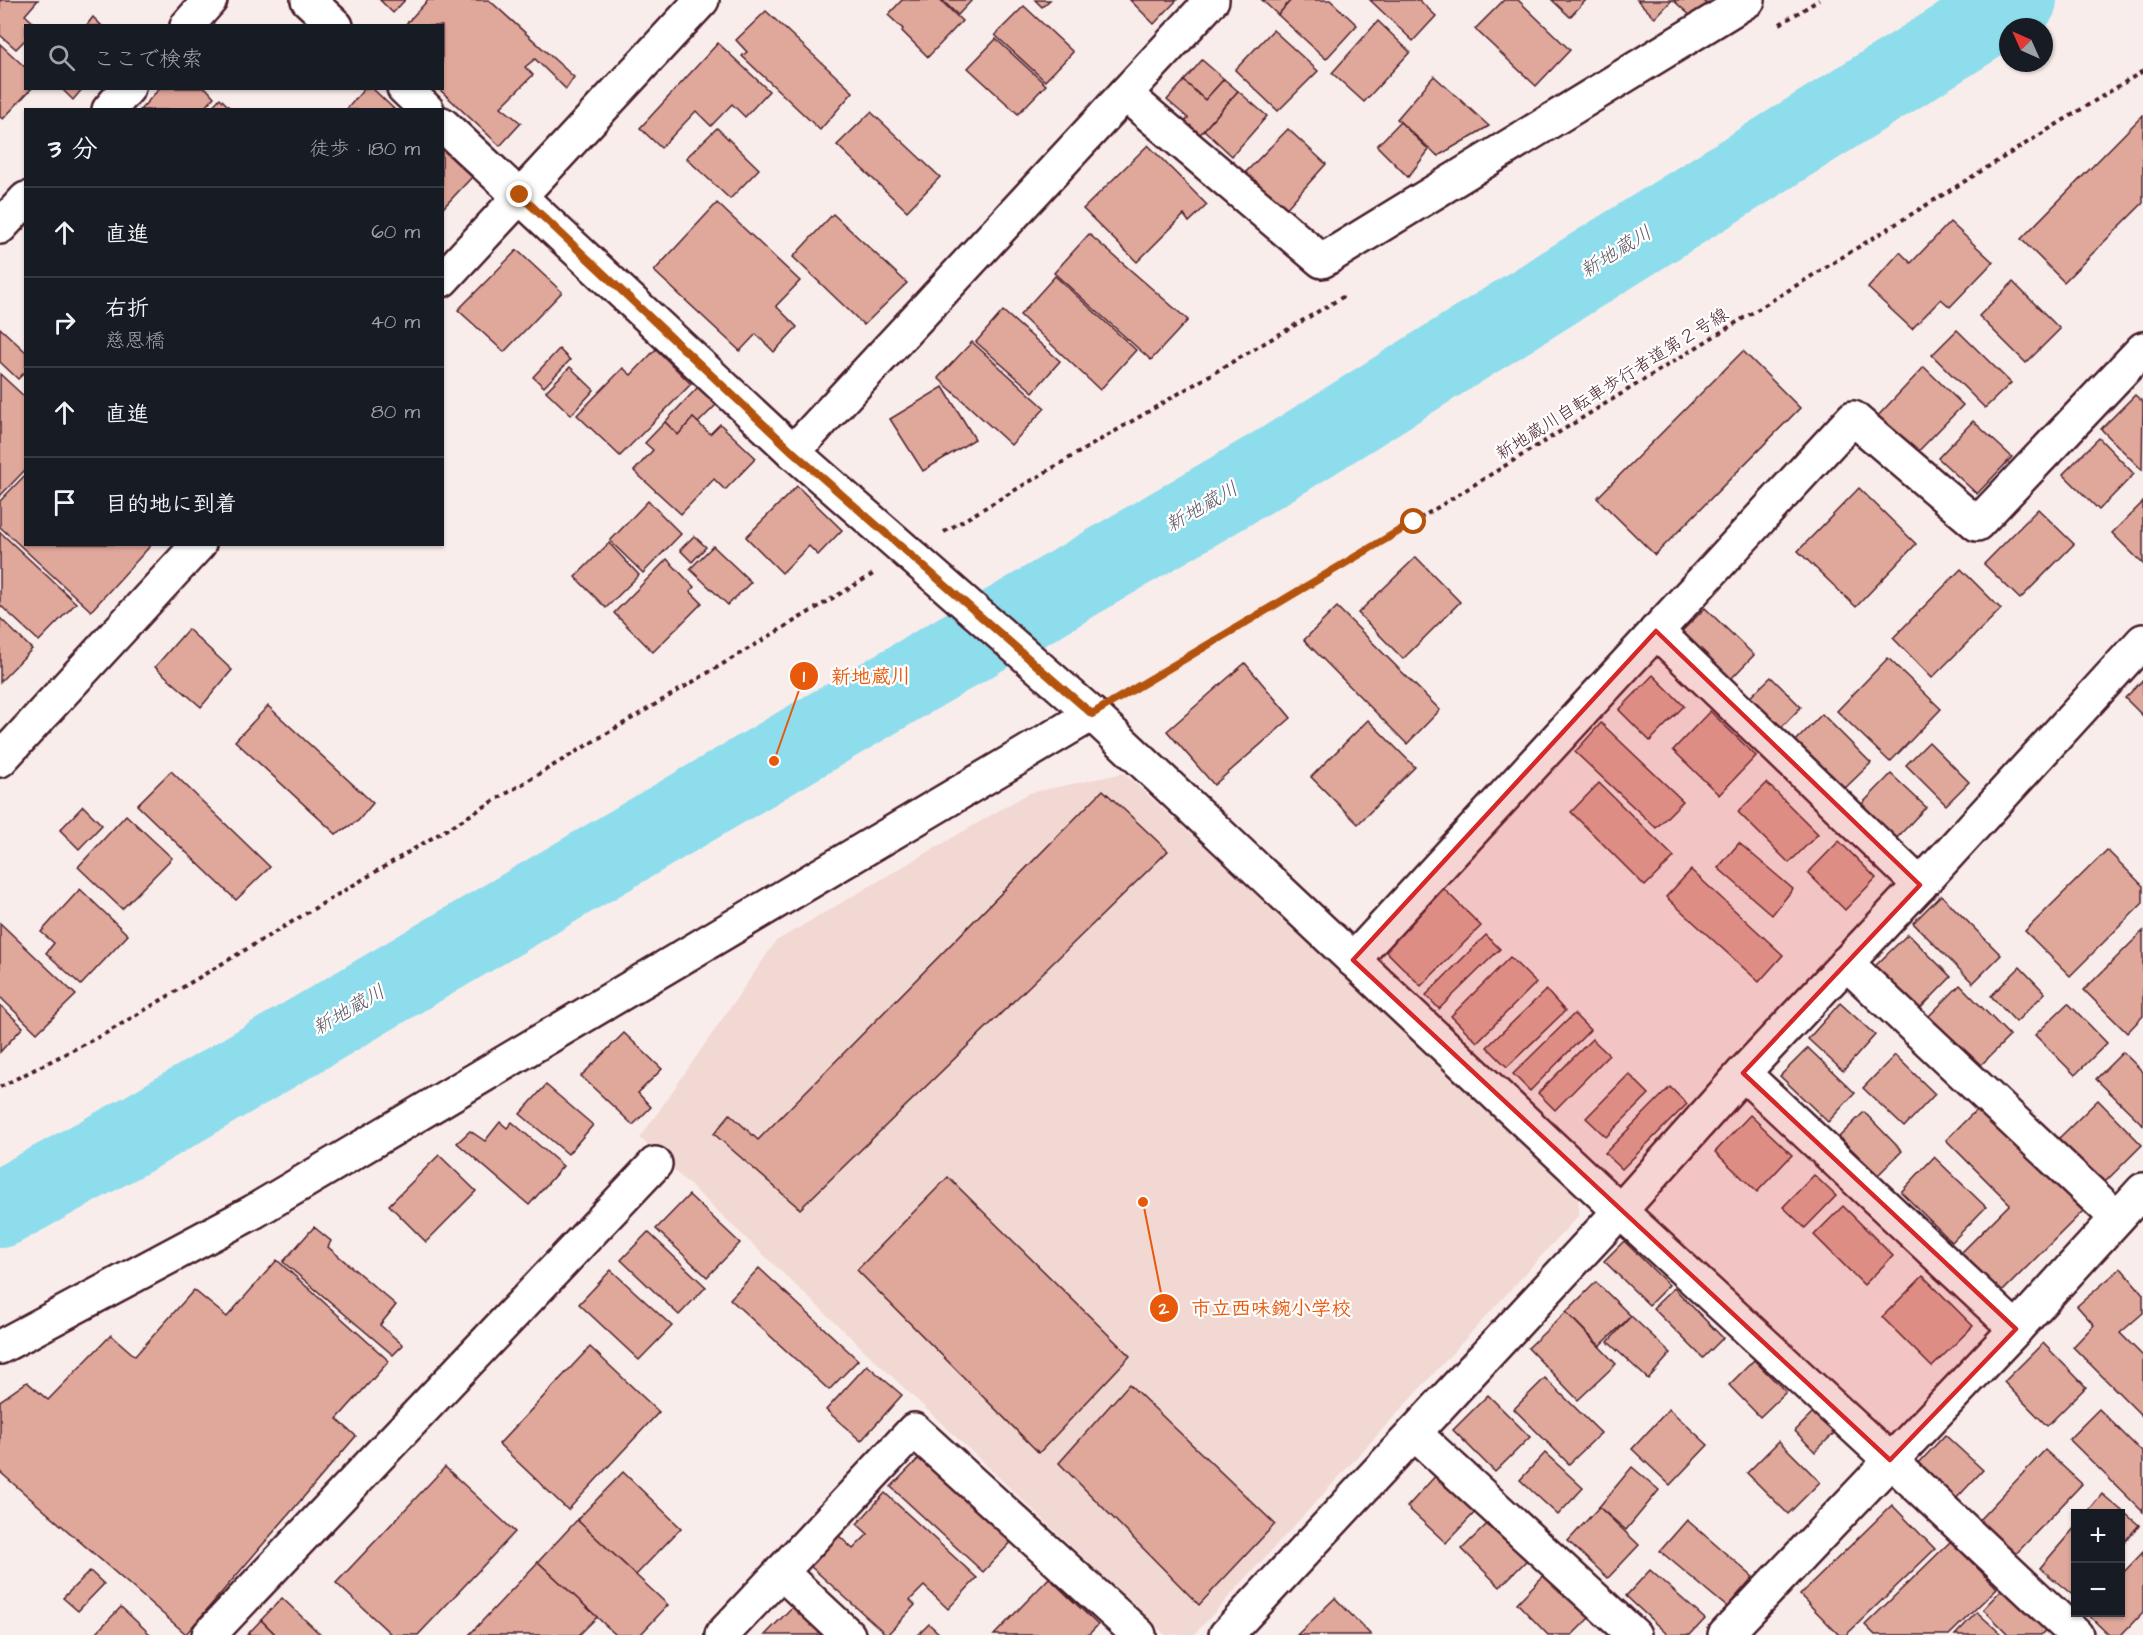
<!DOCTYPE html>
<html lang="ja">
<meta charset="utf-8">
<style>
:root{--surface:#171b24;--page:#20242c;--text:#f1f3f6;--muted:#9ea1a6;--line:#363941}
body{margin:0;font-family:"Architects Daughter","Klee One",sans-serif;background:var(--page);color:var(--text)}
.controls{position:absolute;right:18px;bottom:18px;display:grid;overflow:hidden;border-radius:0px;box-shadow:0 2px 4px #0004}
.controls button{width:54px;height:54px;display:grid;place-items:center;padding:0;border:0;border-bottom:2px solid var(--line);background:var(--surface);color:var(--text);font:30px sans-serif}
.compass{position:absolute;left:1999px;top:18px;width:54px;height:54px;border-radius:50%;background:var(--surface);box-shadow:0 2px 4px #0004;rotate:315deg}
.stop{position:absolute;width:18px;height:18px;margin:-14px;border:4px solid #b45309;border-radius:50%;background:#fff}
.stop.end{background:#b45309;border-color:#fff;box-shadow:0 2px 6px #0008}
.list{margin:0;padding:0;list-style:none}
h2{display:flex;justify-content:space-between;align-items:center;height:78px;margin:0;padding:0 24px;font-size:26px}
h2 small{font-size:20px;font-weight:400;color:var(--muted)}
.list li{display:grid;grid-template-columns:39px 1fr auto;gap:18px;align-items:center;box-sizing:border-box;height:90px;padding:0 24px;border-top:2px solid var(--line)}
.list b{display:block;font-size:22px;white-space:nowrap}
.list p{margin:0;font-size:20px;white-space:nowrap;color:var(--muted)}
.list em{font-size:20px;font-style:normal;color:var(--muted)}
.icon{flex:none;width:33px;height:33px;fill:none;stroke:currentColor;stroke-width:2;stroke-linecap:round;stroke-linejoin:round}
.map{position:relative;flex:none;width:2143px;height:1635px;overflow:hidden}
.search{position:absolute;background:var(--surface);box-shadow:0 2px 4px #0004;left:24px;top:24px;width:420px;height:66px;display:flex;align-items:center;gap:15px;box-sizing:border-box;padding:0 21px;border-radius:0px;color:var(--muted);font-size:22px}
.panel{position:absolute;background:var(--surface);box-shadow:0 2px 4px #0004;left:24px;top:108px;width:420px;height:438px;border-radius:0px}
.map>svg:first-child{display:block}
.built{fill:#f2d8d3}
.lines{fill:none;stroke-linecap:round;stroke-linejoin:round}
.river{stroke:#8edded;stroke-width:78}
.building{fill:#e0a79b;stroke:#4a1f2b;stroke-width:1.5}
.minor-casing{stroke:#4a1f2b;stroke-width:38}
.path{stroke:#4a1f2b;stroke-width:4;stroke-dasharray:4.5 4.5;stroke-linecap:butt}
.minor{stroke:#fff;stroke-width:33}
.route{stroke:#b45309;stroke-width:8}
.marked{fill:#d62828;fill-opacity:0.2;stroke:#d62828;stroke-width:4.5;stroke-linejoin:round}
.labels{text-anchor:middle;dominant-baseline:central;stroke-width:4.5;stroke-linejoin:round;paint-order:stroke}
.street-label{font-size:18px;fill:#4a1f2b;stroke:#fff}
.water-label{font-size:20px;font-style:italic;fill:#5e5865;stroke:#fff}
.leader{fill:none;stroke:#e8590c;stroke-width:2}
.callout-dot{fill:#e8590c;stroke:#fff;stroke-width:2}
.mark-label{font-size:18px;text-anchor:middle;font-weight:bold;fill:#fff}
.callout-label{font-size:20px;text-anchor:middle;font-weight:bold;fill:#e8590c;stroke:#fff;stroke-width:4.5;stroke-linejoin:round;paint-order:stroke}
</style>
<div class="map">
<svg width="2143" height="1635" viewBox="0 0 2143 1635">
<rect width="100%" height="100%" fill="#f9edeb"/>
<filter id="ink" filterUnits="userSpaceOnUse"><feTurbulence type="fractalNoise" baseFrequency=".0167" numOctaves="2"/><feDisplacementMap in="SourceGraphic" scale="12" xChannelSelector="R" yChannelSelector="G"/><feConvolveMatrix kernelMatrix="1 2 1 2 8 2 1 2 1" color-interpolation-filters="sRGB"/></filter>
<g filter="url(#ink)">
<polygon class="built" points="1124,773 1578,1189 1579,1215 1194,1635 1165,1635 640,1138 776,941 1029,793"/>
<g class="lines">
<polyline class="river" points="0,1209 141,1132 1285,459 2018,0"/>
</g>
<g class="building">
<polygon points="0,0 38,0 25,15 37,26 26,26 26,39 16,49 0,35"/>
<polygon points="380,0 405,0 393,13"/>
<polygon points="428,0 489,0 574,77 566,89 535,59 525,67 533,75 501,107 521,123 500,146 438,88 442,88 442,26 404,26"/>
<polygon points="902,0 940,0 962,21 928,57 902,31 903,29 888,15"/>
<polygon points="942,0 972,0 958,15"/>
<polygon points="1035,0 1050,0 1042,7"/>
<polygon points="1130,0 1177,0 1154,24"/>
<polygon points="1262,0 1291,0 1278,15"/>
<polygon points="1291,0 1330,0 1357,25 1326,59 1278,15"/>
<polygon points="1370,0 1419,0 1436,16 1413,41"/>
<polygon points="1504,0 1518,0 1570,50 1536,86 1475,29"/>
<polygon points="1552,0 1586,0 1570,17"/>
<polygon points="1637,0 1672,0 1655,18"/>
<polygon points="1673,0 1703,0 1707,4 1693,18"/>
<polygon points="1024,6 1073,52 1045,81 995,35"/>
<polygon points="766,11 853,92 820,130 742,56 747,52 736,40"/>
<polygon points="93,17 102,26 86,26"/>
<polygon points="1378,21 1410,52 1364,102 1332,73"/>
<polygon points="1273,30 1318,71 1278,111 1235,70"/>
<polygon points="996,39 1046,85 1018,114 968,68"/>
<polygon points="718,43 769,91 745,117 732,104 711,126 696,111 661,148 640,128"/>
<polygon points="0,44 26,68 26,88 32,88 3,119 0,117"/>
<polygon points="1202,60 1224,79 1205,100 1184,81"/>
<polygon points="1434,76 1489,126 1438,156 1397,119"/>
<polygon points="1224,79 1238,91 1196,139 1182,126 1188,118 1167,100 1184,81 1205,100"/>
<polygon points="61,88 83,88 73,100"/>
<polygon points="160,88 206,88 214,97 202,110 140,110"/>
<polygon points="365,88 372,88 395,110 346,110"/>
<polygon points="1238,91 1267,116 1232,156 1204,130"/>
<polygon points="220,98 232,110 209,110"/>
<polygon points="871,112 940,177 907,211 837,145"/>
<polygon points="2143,115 2143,203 2064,282 2021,239"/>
<polygon points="1400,122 1429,150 1408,177 1377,146"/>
<polygon points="717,128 759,169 730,199 686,158"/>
<polygon points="1288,129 1326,164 1283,212 1242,176"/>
<polygon points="1148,145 1207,205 1189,222 1184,215 1137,262 1083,209"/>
<polygon points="442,149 472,177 442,209"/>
<polygon points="717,203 800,281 776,306 797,327 774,352 756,334 740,351 654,271"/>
<polygon points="833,214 907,283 864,325 793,257"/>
<polygon points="1950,222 1993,262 1950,307 1941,299 1912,329 1868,288 1900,252 1911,263"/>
<polygon points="1089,234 1188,320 1151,360 1054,273"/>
<polygon points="517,250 562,292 504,352 458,310"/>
<polygon points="1055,276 1136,350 1100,390 1020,315"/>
<polygon points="2013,282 2060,329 2026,363 1979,316"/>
<polygon points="1003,311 1060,361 1033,392 976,342"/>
<polygon points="0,328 26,352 26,371 18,379 0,362"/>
<polygon points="1957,330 2011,383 1985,408 1932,355"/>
<polygon points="972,342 1045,408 1011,445 938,378"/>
<polygon points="559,349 570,360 544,387 533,377"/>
<polygon points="656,349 691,384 620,456 577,415 623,368 631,375"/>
<polygon points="1743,351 1800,408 1655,555 1597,498"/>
<polygon points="570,367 594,390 571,415 546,391"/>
<polygon points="1924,367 1963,405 1912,458 1873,421"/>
<polygon points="0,374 26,398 26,469 0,496"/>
<polygon points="698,387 716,405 698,423 693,418 678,435 665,422"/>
<polygon points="943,387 975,439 923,471 890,419"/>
<polygon points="2135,395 2143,402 2142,470 2101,429"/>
<polygon points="693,418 710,434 720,424 756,458 725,490 714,479 681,514 634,471 653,450 645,443 665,422 678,435"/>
<polygon points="1973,421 2012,457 1977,494 1938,458"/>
<polygon points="2099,438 2134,474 2099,510 2063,474"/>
<polygon points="26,474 26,544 152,544 91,611 0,527 0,501"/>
<polygon points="797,486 842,530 818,555 809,546 782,573 746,537"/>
<polygon points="1859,488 1916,544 1856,607 1798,551"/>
<polygon points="648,501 681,534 643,573 610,541"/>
<polygon points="2143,502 2143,564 2112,533"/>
<polygon points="2038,509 2074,544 2020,599 1984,564"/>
<polygon points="0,532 76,603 39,641 0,605"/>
<polygon points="694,536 706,547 692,562 680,550"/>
<polygon points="609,543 639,575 606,608 575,577"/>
<polygon points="713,546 751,582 728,605 690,569"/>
<polygon points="1416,557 1460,602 1403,659 1358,613"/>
<polygon points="667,559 694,587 690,591 702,603 653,652 614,613"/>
<polygon points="1961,569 2001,609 1932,678 1893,638"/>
<polygon points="1337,607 1440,710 1407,744 1304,640"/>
<polygon points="1705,608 1754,655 1728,682 1678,635"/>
<polygon points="0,618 32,649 0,682"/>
<polygon points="188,629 232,670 201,707 155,667"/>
<polygon points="1888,658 1941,709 1890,762 1837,711"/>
<polygon points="1245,663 1291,718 1214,785 1167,731"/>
<polygon points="1653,675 1684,706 1650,741 1619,710"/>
<polygon points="1771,677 1801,707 1777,732 1746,701"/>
<polygon points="2143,680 2143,716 2125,698"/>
<polygon points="268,706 373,803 358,821 336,834 235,741"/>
<polygon points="1710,711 1756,756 1719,795 1673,750"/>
<polygon points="1822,714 1871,763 1841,792 1793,744"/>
<polygon points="1368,720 1415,767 1358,824 1311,777"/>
<polygon points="1601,723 1683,801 1656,828 1575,752"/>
<polygon points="1929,742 1969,782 1946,805 1906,765"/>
<polygon points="171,771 270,867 236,900 137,805"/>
<polygon points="1891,774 1926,807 1894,841 1858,808"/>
<polygon points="1599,783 1674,857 1645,886 1571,812"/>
<polygon points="1767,783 1818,834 1789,863 1738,812"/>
<polygon points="1103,790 1168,851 800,1209 714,1134 730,1114 758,1140"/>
<polygon points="83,806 102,825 79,849 60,830"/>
<polygon points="126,815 172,858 122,909 78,867"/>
<polygon points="1839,841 1876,878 1845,910 1808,873"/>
<polygon points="1739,843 1793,889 1772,915 1718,868"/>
<polygon points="2107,850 2143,886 2143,903 2070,976 2025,931"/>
<polygon points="1691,870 1783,955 1759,982 1666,897"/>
<polygon points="1441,886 1481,926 1421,986 1381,946"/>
<polygon points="80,889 128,935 81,985 46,953 54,943 41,932"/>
<polygon points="1941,895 2001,955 1973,983 1913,923"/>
<polygon points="0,923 76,995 37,1033 0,997"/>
<polygon points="2143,931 2143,1016 2127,1033 2084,990"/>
<polygon points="1908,934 1951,977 1915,1014 1871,970"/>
<polygon points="1486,935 1500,949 1439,1009 1426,995"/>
<polygon points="1510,957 1536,983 1477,1042 1451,1016"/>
<polygon points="2020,967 2045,993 2016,1022 1991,996"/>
<polygon points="1960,985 2010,1036 1976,1070 1925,1020"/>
<polygon points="1546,990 1565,1011 1507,1067 1487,1047"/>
<polygon points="1840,1003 1875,1035 1843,1071 1808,1039"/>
<polygon points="2068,1003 2107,1043 2075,1075 2035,1035"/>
<polygon points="0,1005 23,1027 0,1052"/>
<polygon points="1574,1014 1590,1030 1530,1091 1513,1074"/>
<polygon points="624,1033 662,1069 638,1093 651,1107 633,1125 581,1076"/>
<polygon points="1592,1039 1609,1055 1555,1110 1538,1093"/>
<polygon points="1808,1048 1855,1093 1828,1122 1780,1076"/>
<polygon points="2123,1052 2143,1072 2143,1125 2096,1079"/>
<polygon points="1895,1055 1935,1094 1904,1127 1863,1088"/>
<polygon points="1629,1074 1649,1094 1606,1137 1586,1118"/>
<polygon points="546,1085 593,1125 568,1154 520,1114"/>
<polygon points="1670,1087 1687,1104 1622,1169 1605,1153"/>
<polygon points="2098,1100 2142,1145 2100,1187 2055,1142"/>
<polygon points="1979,1107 2083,1211 1996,1298 1956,1258 2010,1204 1946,1140"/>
<polygon points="1864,1112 1902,1151 1878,1175 1839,1137"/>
<polygon points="1750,1115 1792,1155 1757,1192 1715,1152"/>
<polygon points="500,1122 507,1128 512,1122 563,1166 529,1205 457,1143 470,1131 485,1141"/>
<polygon points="439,1155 476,1191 426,1242 389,1205"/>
<polygon points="1934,1157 1986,1207 1952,1242 1901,1192"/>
<polygon points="1814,1175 1836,1196 1805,1228 1783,1207"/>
<polygon points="948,1177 1130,1356 1039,1453 857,1270"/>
<polygon points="689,1195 740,1243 707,1277 656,1229"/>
<polygon points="1843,1206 1893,1256 1864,1285 1814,1235"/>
<polygon points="314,1227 331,1241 328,1247 396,1305 380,1325 403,1345 393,1355 283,1262"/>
<polygon points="648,1232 706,1287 679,1315 621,1260"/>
<polygon points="1624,1241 1669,1285 1649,1305 1604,1261"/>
<polygon points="277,1260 389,1361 337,1419 356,1436 186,1634 0,1472 0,1401 27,1382 48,1400 111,1335 135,1356 194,1290 227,1317"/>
<polygon points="759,1268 858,1360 829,1390 730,1299"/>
<polygon points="2121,1268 2143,1294 2143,1313 2120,1333 2143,1356 2143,1417 2073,1347 2094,1325 2077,1306"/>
<polygon points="611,1270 672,1326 639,1360 579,1304"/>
<polygon points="1923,1276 1973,1326 1932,1367 1882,1317"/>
<polygon points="1596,1282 1631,1316 1600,1346 1566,1312"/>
<polygon points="1674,1288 1723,1338 1703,1358 1653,1308"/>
<polygon points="1566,1312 1616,1364 1578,1400 1528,1348"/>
<polygon points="1631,1316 1671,1353 1648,1379 1608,1342"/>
<polygon points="2043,1343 2086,1387 2047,1426 2004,1382"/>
<polygon points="590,1347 659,1412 568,1510 499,1444"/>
<polygon points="1754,1360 1786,1392 1760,1417 1729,1385"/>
<polygon points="867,1365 902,1395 861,1441 826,1410"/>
<polygon points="1545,1378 1601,1433 1569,1464 1514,1409"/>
<polygon points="1129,1384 1275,1524 1199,1605 1059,1463"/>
<polygon points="1488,1395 1530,1437 1495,1472 1453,1430"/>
<polygon points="1820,1406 1841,1426 1815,1452 1795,1431"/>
<polygon points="1669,1409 1708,1445 1670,1485 1632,1449"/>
<polygon points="2099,1409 2143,1453 2143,1512 2069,1439"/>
<polygon points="1945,1435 1983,1470 1955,1500 1917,1465"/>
<polygon points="1779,1441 1820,1482 1788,1514 1747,1473"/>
<polygon points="2045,1450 2082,1484 2016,1554 1979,1520"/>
<polygon points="926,1451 1017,1536 983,1572 891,1487"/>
<polygon points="1545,1453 1583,1488 1558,1515 1520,1480"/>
<polygon points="445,1467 515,1532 418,1635 392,1635 336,1583"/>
<polygon points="1632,1467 1659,1490 1626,1530 1599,1507"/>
<polygon points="623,1472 681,1528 636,1575 577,1520"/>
<polygon points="1439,1472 1478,1509 1446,1543 1407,1507"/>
<polygon points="885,1493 977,1578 948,1609 924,1586 910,1600 915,1605 887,1635 809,1565 837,1534 853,1549 868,1534 857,1524"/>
<polygon points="2102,1494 2139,1525 2120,1547 2120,1514 2086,1514"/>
<polygon points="1892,1505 1935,1549 1846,1635 1839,1635 1800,1595"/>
<polygon points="1599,1507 1639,1545 1608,1578 1568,1541"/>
<polygon points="577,1520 668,1605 640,1635 616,1635 538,1562"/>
<polygon points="1687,1520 1753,1577 1727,1607 1660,1551"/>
<polygon points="1490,1521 1528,1559 1500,1587 1462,1549"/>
<polygon points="2076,1526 2076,1598 2040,1568"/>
<polygon points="1951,1541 1997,1588 1949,1635 1875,1635 1865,1625"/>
<polygon points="2143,1552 2143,1612 2121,1635 2109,1635 2086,1613 2120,1612 2120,1576"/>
<polygon points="538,1562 597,1617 579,1635 469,1635"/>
<polygon points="1650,1570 1705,1619 1690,1635 1668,1635 1626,1596"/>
<polygon points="90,1571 104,1584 78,1611 63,1598"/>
<polygon points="1546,1573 1590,1617 1572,1635 1548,1635 1517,1603"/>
<polygon points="1049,1578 1098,1625 1088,1635 994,1635"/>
<polygon points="2005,1586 2048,1627 2041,1635 2009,1635 1983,1609"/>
<polygon points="282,1598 321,1635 276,1635 261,1620"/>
<polygon points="1335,1598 1371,1635 1297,1635"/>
<polygon points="799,1600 836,1635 765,1635"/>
<polygon points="121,1607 151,1635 94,1635"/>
<polygon points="1977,1612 2002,1635 1955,1635"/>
<polygon points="261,1620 276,1635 247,1635"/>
<polygon points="929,1624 941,1635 918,1635"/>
</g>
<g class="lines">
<g class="minor-casing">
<g id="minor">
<polyline points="308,0 336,26"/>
<polyline points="187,26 210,0"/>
<polyline points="404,88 427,110"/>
<polyline points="1125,94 1322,261 1748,0"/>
<polyline points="109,110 128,88"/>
<polyline points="442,124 793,452 1092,714 1620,1211 1890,1460 2076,1635"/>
<polyline points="0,227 26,199"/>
<polyline points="442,280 702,0"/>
<polyline points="793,452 1212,0"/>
<polyline points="1656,631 1920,885"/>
<polyline points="0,760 199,544"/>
<polyline points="1353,960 1853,418 1977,524 2143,349"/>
<polyline points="1846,963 2117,1218"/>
<polyline points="1743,1073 2016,1329"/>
<polyline points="0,1347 253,1212 1092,714"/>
<polyline points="1414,1433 1634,1635"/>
<polyline points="781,1572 848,1635"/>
<polyline points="209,1635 655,1164"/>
<polyline points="722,1635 914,1430 1139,1635"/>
<polyline points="1226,1635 1414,1433 1620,1211 1743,1073 1920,885 2143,641"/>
<polyline points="1725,1635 2016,1329 2143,1190"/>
</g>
</g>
<g class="path">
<polyline points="1780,24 1819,0"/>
<polyline points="944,532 1346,295"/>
<polyline points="1126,694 1414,522 2143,71"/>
<polyline points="0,1087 108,1032 873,574"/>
</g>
<use href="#minor" class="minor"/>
</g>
</g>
<g class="lines" filter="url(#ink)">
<polyline class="route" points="520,195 793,452 1092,714 1414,522"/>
</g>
<path class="marked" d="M1656,631L1920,885L1743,1073L2016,1329L1890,1460L1353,960Z"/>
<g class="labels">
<g class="street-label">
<text transform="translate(1612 384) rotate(-32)">新地蔵川自転車歩行者道第２号線</text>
</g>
<g class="water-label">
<text transform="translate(1616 252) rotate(-32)">新地蔵川</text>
<text transform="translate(1202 507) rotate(-30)">新地蔵川</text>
<text transform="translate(349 1010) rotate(-30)">新地蔵川</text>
</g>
</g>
<path class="leader" d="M774 761L804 676M1143 1202L1164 1308"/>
<g class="callout-dot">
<circle cx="774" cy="761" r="6"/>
<circle cx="1143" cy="1202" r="6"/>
<circle cx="804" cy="676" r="15"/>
<circle cx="1164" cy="1308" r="15"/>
</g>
<g class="mark-label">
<text x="804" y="682">1</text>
<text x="1164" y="1314">2</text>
</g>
<g class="callout-label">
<text x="871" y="683">新地蔵川</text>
<text x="1271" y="1315">市立西味鋺小学校</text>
</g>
</svg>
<div class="controls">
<button>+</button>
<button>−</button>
</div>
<svg class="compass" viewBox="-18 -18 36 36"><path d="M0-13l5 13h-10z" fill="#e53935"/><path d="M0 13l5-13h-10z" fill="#9ea1a6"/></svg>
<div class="stop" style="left:1414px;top:522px"></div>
<div class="stop end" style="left:520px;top:195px"></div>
<div class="search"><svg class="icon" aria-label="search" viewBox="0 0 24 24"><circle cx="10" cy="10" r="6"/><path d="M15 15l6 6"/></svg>ここで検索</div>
<section class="panel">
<h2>3 分<small>徒歩 · 180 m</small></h2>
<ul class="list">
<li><svg class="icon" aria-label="ahead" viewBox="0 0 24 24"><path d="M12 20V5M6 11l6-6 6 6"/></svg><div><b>直進</b></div><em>60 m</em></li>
<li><svg class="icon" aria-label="right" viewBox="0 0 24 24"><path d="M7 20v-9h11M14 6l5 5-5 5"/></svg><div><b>右折</b><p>慈恩橋</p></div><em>40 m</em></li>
<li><svg class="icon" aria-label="ahead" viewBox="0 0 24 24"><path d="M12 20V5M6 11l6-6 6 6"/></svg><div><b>直進</b></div><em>80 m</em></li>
<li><svg class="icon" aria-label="arrive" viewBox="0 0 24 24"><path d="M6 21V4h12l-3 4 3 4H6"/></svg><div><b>目的地に到着</b></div></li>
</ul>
</section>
</div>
